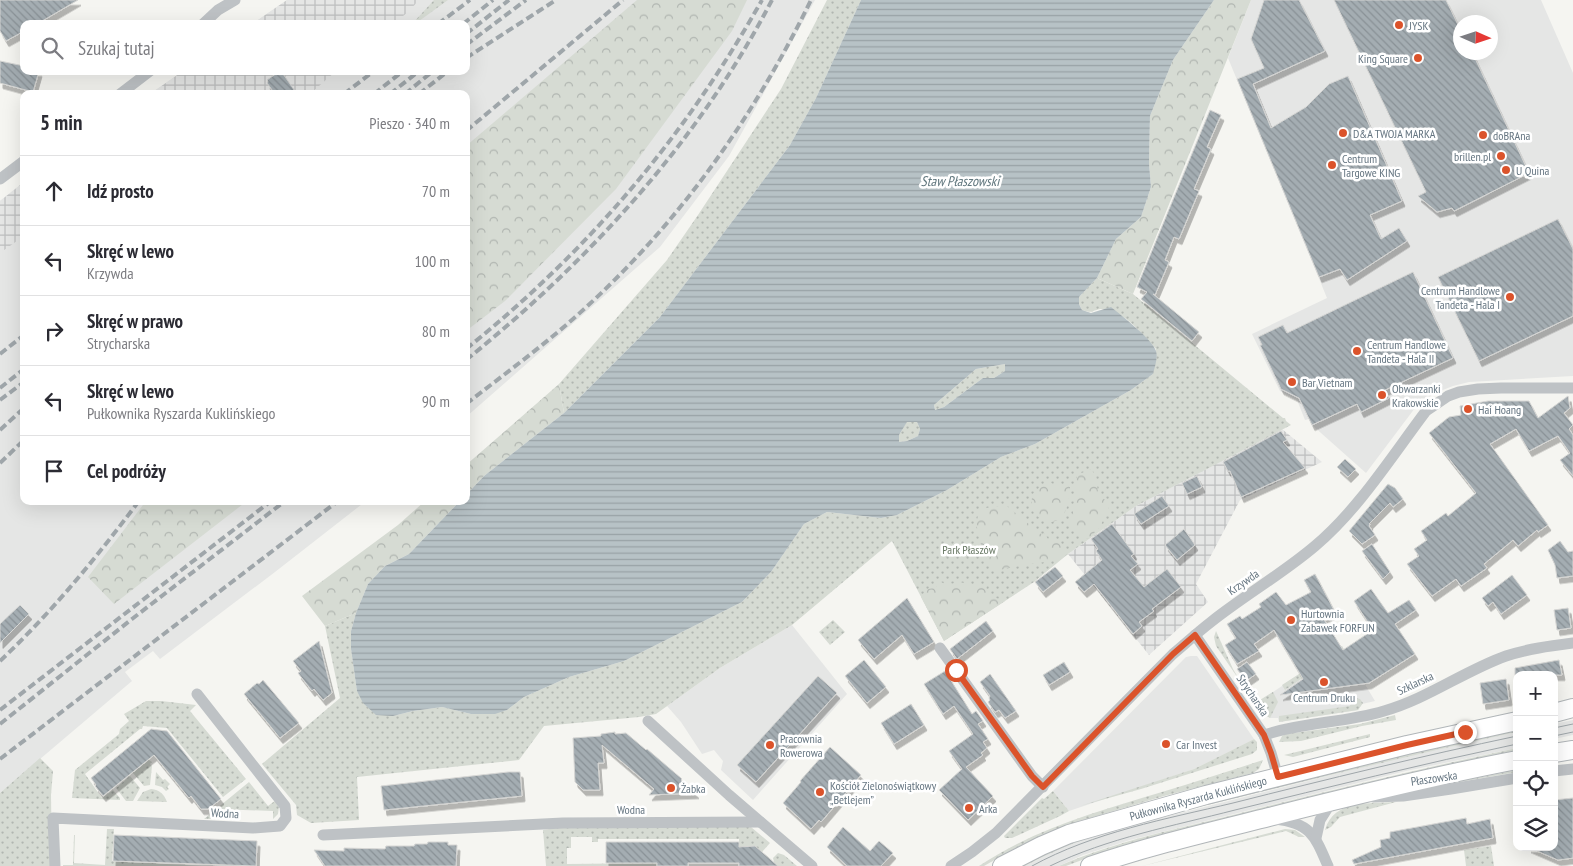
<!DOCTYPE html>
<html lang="pl">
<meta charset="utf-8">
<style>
:root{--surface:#fff;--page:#f2f2f3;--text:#2b2b33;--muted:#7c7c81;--line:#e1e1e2}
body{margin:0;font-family:"PT Sans Narrow",sans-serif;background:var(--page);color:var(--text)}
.controls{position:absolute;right:15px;bottom:15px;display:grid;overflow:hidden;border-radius:10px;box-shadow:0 5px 20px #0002}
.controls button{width:45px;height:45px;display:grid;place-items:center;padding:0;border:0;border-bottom:1px solid var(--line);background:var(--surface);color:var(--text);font:25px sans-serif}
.compass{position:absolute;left:1453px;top:15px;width:45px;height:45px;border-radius:50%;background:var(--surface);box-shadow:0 5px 20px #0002;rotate:93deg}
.stop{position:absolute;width:15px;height:15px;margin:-11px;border:4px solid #db532b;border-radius:50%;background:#fff}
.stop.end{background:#db532b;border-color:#fff;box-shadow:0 1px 5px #0008}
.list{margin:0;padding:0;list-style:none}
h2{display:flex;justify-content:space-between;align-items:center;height:65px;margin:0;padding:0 20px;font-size:21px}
h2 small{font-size:16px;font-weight:400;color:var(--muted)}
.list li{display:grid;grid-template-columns:32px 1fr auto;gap:15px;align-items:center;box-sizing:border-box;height:70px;padding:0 20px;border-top:1px solid var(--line)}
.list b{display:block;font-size:19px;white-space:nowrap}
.list p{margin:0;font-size:16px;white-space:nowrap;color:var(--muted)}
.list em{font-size:16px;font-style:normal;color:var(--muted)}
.icon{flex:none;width:28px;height:28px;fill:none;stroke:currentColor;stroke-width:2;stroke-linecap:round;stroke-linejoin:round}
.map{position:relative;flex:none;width:1573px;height:866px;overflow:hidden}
.search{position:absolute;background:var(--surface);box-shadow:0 5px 20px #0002;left:20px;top:20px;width:450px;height:55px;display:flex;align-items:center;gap:12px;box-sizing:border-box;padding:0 18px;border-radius:10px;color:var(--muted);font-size:19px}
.panel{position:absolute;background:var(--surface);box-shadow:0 5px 20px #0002;left:20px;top:90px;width:450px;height:415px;border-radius:10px}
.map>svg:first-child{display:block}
.built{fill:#e5e6e5;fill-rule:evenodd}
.industrial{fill:url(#industrial-grid)}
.grass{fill:url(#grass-dots)}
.forest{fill:url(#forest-crowns)}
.water{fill:url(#water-rules);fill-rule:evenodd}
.building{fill:url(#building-back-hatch);stroke:#d6d6d4;filter:url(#shadow)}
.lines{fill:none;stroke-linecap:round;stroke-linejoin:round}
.primary-casing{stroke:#b1b6b9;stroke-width:20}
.minor{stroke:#bec2c5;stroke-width:11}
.primary{stroke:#fff;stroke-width:18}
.tram{stroke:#9fa6aa;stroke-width:1}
.rail{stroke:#9fa6aa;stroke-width:4;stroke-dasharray:8 4;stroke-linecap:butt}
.route{stroke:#db532b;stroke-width:6}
.poi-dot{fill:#db532b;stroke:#fff;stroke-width:2}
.labels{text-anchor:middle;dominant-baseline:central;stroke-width:5;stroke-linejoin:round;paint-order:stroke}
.poi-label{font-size:12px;fill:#657581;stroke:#fff;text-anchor:start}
.park-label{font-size:12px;fill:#687864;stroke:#fff}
.street-label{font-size:12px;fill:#657581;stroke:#fff}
.water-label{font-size:14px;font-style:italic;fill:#61777e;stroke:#fff}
</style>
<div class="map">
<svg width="1573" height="866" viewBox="0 0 1573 866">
<defs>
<pattern id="industrial-grid" width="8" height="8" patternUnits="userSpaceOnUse" patternTransform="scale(1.25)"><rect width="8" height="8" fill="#e5e6e5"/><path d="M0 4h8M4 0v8" fill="none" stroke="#bdbfbf"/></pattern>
<pattern id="grass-dots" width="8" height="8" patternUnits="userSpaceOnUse" patternTransform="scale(1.25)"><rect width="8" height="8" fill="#d6dbd3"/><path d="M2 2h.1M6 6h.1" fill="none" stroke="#b1b6b1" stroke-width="1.8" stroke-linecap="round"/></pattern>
<pattern id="forest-crowns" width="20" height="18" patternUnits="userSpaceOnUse" patternTransform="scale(1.25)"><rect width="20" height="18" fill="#d6dbd3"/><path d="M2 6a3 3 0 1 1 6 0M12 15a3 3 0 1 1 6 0" fill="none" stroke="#b1b6b1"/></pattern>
<pattern id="water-rules" width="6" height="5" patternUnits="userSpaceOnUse" patternTransform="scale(1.25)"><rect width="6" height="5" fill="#b7c2c6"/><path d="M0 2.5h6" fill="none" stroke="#98a2a6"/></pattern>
<pattern id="building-back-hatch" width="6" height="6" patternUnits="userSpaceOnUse" patternTransform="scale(1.25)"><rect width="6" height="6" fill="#a4adb2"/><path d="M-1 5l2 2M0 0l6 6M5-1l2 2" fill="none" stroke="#899196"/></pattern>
<filter id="shadow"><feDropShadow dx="3" dy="5.5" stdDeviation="0" flood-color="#0004"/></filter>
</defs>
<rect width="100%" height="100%" fill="#f5f5f1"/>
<g class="built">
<polygon points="287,0 815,0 729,156 660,247 466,417 466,94 150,94 183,71 466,71 466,24 252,24"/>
<path d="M1251,0H1541L1573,73V376L1469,382L1453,386L1435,393L1418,404L1366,473L1312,425L1309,419L1305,420L1297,400L1280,391L1252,334L1327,298L1228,58ZM1460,22H1490V52H1460Z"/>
<polygon points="24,182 24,501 366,501 275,572 160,659 153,651 125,672 132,681 0,793 0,201"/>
<polygon points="792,625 847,694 753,800 721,770 723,761 714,750 702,754 681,722 667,706 720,668"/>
<polygon points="1342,646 1375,701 1362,704 1358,710 1279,722 1278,718 1270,718 1267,716 1255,704"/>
<polygon points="1191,656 1197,656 1254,739 1194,769 1069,811 1053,791 1186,657"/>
<polygon points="1573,720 1573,735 1554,739 1554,724"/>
<polygon points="1517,732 1517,748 1406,771 1130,840 1083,855 1059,866 1025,866 1064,846 1117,829 1415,754"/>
</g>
<g class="industrial">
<polygon points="287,0 419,0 408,12 393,24 252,24"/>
<polygon points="183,71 336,71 310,94 150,94"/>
<polygon points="24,182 24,236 0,253 0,201"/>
<polygon points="1282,429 1322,462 1240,500 1196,584 1208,602 1149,655 1068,554 1136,506"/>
</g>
<g class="grass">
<polygon points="434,0 448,0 415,24 412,24"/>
<polygon points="827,0 861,0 816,98 790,145 660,317 564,413 559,384 667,260 698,215 781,89"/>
<path d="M1097,278L1133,294L1283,418H1285L1286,421L1291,425L1136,506L1068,554L1034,582L944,641L892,541L792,625L720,668L656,714L639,717L544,726L519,760L357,777L359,820L311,823L297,815L296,805L262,764L340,698L325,626L356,613L351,631V649L357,691L393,716L413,711L442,707L471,714L507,710L524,697L569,677L624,661L742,602L771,572L804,524L827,512L881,518L897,515L947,490L1001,457L1035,444L1131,390L1153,374L1156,349C1143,335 1122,308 1101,309C1092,310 1094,314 1082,310L1079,304V297Z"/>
<polygon points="1005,364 1005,371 994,378 983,378 944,407 935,410 934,405 976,369"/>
<polygon points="907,421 917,422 920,429 918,436 907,441 899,442 899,435"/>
<polygon points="833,620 845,632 830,645 819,632"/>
<polygon points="1216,631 1233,669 1242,684 1216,646 1214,637"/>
<polygon points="1342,646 1363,683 1339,653 1285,690 1282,685"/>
<polygon points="1273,692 1278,702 1270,718 1263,713 1255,703"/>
<polygon points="1355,698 1360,699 1363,703 1358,710 1279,722 1279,716 1350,706 1351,702"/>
<polygon points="146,701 161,701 196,705 190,711 246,779 223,797 167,728 143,726 142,729 140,729 85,774 102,798 113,790 120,798 120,800 72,798 75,770 119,734 120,729 129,721 124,714"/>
<polygon points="1395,715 1396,720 1362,726 1301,741 1279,742 1282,736 1286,734 1360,724"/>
<path d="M1517,730V732C1424,752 1332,775 1240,797C1167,815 1091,830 1025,866H1020C1062,844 1107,831 1152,818C1221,799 1290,783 1359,766L1361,767V765Z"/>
<polygon points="1370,734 1370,737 1293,757 1284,755"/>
<polygon points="1254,739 1257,742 1257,750 1252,754 1141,789 1080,806 1194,769"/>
<path d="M1517,748V750C1428,769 1340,790 1252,812C1189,828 1126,842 1066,866H1059C1116,841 1177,829 1237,814C1330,790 1423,768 1517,748Z"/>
<polygon points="40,758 53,771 51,795 52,866 0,866 0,793"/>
<polygon points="149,760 152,762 150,764 152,766 150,785 144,786 133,773"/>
<path d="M1263,760L1259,769L1253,773L1164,796L1080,821L1033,840L1012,850L984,866H979C1034,829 1099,811 1162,792C1196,782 1229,771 1263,760Z"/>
<polygon points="1517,770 1517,772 1426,788"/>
<polygon points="156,772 163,780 165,779 170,784 167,787 169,789 166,791 162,787 155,785"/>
<polygon points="130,776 140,788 133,801 126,801 116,788"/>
<polygon points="249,782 268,806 276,800 279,807 278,814 273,819 273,811 217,809 216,819 204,819"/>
<path d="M151,789C160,790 164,794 167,802L137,801L143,792Z"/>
<polygon points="1053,791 1069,811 1060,816 1012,838 1005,838 1004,836 1042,798 1044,799"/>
<path d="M1396,802L1340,817L1331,827L1325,830C1334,799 1370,804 1396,802Z"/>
<polygon points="563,827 751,827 770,843 762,852 772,860 771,866 739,863 739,839 598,839 598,842 592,842 592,837 571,837 571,848 567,848 567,864 657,863 657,866 546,866 543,830"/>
<polygon points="107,829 114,829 112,861 202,866 63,866 63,865 73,865 74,835 75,835 74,863 105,865"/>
<polygon points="1285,829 1295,830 1305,837 1299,837 1286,831 1142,866"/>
<polygon points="1491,846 1494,866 1466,866 1464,850"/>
<polygon points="778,853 784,855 797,866 775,866 773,858"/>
</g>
<g class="forest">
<polygon points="637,0 747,0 732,31 616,189 505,301 466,331 466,146"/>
<polygon points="1214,0 1251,0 1133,294 1097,278 1116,239 1141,217 1151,187 1149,163 1150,116 1173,60"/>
<polygon points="559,384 564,413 484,476 466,495 466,465"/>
<polygon points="1091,469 1096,476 1098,493 1110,505 1100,527 1088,539 1081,536 1068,524 1072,519 1077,475"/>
<path d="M1051,483C1057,486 1064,484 1070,487V490C1069,502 1066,521 1051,522C1044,522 1038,516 1034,513C1028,493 1034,489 1051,483Z"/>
<polygon points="146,501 247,501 114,604 88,577"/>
<polygon points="425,501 460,501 409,554 385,566 368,584 356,613 325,626 302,596 398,525"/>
<path d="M1007,506L1041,534L1044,533L1048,539C1059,540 1062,545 1068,554L1060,560L1023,565L1005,569L997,570L990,567C985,554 967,519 984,509C991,506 999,506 1007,506Z"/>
<polygon points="941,582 947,585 959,582 964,583 970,586 987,585 986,589 987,592 993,597 1005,601 944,641 921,597 927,589 935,588"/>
</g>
<path class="water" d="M861,0H1214L1173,60L1150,116L1149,163L1151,187L1141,217L1116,239L1097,278L1079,297V304L1082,310L1091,313L1111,307C1121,315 1153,340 1156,351C1158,358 1155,366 1153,374L1131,390L1035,444L1001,457L947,490L897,515L881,518L827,512L804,524L771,572L742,602L624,661L569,677L524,697L507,710L495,714H471L442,707L413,711L393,716L376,715L363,703L357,691L351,649V631L356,613L368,584L385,566L409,554L460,501H466V495L484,476L564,413L660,317L790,145L816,98ZM1005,364V371L994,378H983L944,407L935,410L934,405L976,369ZM907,422H917L920,429L918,436L907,441L899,442V435Z"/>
<g class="building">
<polygon points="0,0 78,0 37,24 24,24 24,31 6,41 0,31"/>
<polygon points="1264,0 1299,0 1325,51 1253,84 1271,128 1306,107 1329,84 1348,76 1402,201 1370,215 1381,239 1399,228 1407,241 1347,280 1340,269 1319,277 1237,79 1264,68 1251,39"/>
<polygon points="1334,0 1446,0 1460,29 1460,52 1472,52 1529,173 1454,211 1452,208 1437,212 1418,196 1426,192"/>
<polygon points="0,61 24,66 24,71 39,71 33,92 0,83"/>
<polygon points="280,71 281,71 297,94 275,94 267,83 268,81 267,80"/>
<polygon points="1210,110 1221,115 1207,147 1211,149 1194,189 1199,191 1179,239 1174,237 1165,260 1169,262 1155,295 1153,294 1199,332 1192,341 1141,299 1147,292 1137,287"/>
<polygon points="1558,219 1573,249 1573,316 1479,361 1438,277"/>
<polygon points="1413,272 1453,358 1385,390 1389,398 1361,412 1357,404 1312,425 1299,398 1281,389 1260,345 1262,345 1258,337 1283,325 1287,333"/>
<polygon points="1568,396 1570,408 1564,413 1573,425 1569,429 1573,435 1573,476 1560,460 1570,453 1558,436 1529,451 1516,429 1490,444 1548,525 1538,532 1537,530 1518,546 1513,540 1484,564 1487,568 1461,586 1456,579 1432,596 1407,564 1419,556 1414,549 1427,540 1421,531 1446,513 1448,516 1476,493 1429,433 1449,417 1461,415 1460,406 1488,401 1529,401 1538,418"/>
<polygon points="1281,431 1287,440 1283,442 1305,468 1241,497 1230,471 1228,471 1223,462"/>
<polygon points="1345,459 1356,469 1348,477 1337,467"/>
<polygon points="1197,476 1202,487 1187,494 1182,483"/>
<polygon points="1388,484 1395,488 1403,499 1393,507 1390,503 1369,524 1370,524 1369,526 1375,535 1362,544 1349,531"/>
<polygon points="1162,496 1169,506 1141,524 1134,514"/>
<polygon points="1112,524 1134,554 1131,556 1138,564 1130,570 1144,587 1167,569 1181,587 1152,609 1154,611 1139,622 1142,626 1133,634 1094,584 1084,592 1075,582 1102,560 1096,551 1098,549 1091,539"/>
<polygon points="1184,529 1195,545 1177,560 1165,545"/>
<polygon points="1560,541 1568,552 1573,551 1573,576 1557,578 1555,565 1548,550"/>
<polygon points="1372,544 1390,572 1383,579 1362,551"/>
<polygon points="1055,567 1063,576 1043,592 1035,582"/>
<polygon points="1315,574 1335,612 1323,618 1343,650 1373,630 1354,601 1371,589 1388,613 1409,600 1416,610 1395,624 1415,654 1369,683 1280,695 1303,679 1274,630 1254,644 1259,651 1237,664 1225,645 1236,638 1227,624 1240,616 1242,619 1261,607 1259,604 1276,592 1286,605 1311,592 1304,580"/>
<polygon points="1512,575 1527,595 1501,614 1493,602 1488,606 1482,598"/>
<polygon points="907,598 934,642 914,654 902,635 874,659 858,640"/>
<polygon points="20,605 29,614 0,643 0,624"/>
<polygon points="1568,608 1571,628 1557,630 1554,610"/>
<polygon points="986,621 993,631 957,659 950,649"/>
<polygon points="319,641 332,693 323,700 314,689 312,691 298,673 301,671 293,661"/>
<polygon points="864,660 886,687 867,703 845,676"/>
<polygon points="1559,660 1562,675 1515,675 1515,668"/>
<polygon points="1064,662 1070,672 1049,685 1043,675"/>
<polygon points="1247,662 1256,674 1246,681 1237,669"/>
<polygon points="945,671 972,714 976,711 983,721 978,724 988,739 983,742 987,748 981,753 983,755 966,767 993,796 968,820 939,790 962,769 949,751 973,734 954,706 943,714 924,684"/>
<polygon points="990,674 1016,711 1005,718 999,710 995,712 988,702 990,700 989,698 990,696 980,682"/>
<polygon points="818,676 837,693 756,782 737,765"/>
<polygon points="1506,679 1509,700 1483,704 1480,683"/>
<polygon points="263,680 299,723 280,738 244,694 257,683 259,684"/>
<polygon points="911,704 924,725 894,744 881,723"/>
<polygon points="151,729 167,731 221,799 208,809 201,809 191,796 189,798 154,755 103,796 95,786 96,785 91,778"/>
<polygon points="615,732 615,734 626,733 646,750 647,749 682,779 681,780 696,793 649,795 654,789 602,745 604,763 598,763 600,790 583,790 575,782 573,738 601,736 601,734"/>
<polygon points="830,747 861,775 821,822 819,820 811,829 783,803 801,782 800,781"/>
<polygon points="508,772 520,772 522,796 384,810 381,786"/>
<polygon points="1573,798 1573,858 1558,860 1528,847 1554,847 1554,800"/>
<polygon points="1466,818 1467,824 1490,819 1493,838 1354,864 1352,860 1381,847 1380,840 1390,838 1390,832"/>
<polygon points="843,827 870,851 879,841 893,853 881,866 847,866 827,847"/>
<polygon points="114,835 257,841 256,866 113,861"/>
<polygon points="428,842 448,842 448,845 457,845 456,866 325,866 314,850 344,851 344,848 385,849 386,846 414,846 415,844 427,844"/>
<polygon points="606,842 739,842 739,847 755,846 778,866 739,866 739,863 688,863 688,866 657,866 657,863 606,863"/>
</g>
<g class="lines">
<g class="primary-casing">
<g id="primary">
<polyline points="1554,713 1573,708"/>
<polyline points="1554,753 1573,750"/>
<polyline points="1002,866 1041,846 1069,834 1206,795 1407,745 1517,721"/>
<path d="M1090,866C1149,846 1209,832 1269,817C1352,796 1433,776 1517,760"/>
</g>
</g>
<g class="minor">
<polyline points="203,24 218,10 235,0"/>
<polyline points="120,94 150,71"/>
<polyline points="0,179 24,161"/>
<polyline points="1195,635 1264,735 1271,753 1278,777"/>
<polyline points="940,648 1032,776 1043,787"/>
<polyline points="648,721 729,795 812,866"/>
<path d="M1264,735C1303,722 1345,723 1384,711C1427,699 1464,671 1506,656C1527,649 1550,646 1573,643"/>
<polyline points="1554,771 1573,769"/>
<polyline points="1373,797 1403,796 1451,789 1517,778"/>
<path d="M1275,819C1311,823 1315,836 1328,866"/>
<polyline points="323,835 563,823 760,822"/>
<polyline points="1316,838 1320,820 1332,801"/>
<polyline points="55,866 53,818 253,828 280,826 286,818 285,806 197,694"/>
<path d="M951,866L972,852L996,833L1173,654C1186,643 1198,632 1211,622C1245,595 1282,574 1315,546C1358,510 1392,456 1426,411L1448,396L1459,392L1478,389L1501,388H1573"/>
</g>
<use href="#primary" class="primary"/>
<g class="tram">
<polyline points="1554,728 1573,724"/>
<polyline points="1554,736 1573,732"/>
<path d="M1032,866C1094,832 1166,819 1233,803C1328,779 1422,756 1517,736"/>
<path d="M1050,866C1108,838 1173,826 1235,810C1329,787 1422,764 1517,744"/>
</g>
<g class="rail">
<polyline points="438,24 470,0"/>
<polyline points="463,24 493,0"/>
<polyline points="466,34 509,0"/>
<polyline points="466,45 526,0"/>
<polyline points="466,58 556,0"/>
<polyline points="344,94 374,71"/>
<polyline points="374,94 403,71"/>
<polyline points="390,94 419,71"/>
<polyline points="405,94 433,71"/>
<polyline points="419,94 448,71"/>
<polyline points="466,131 623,0"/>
<path d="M466,349C589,250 684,138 762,0"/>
<polyline points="0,354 24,335"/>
<path d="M466,360C590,260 698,142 772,0"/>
<polyline points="0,388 24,369"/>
<polyline points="0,400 24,382"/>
<path d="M466,404C502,376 539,349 573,319C674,230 752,121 811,0"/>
<polyline points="0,430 24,408"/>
<polyline points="0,463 24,440"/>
<path d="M0,661C52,612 96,558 139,501"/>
<polyline points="0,710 271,501"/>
<polyline points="0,724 132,619 285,501"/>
<polyline points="0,759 338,501"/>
</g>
</g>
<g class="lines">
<polyline class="route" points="956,670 1032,776 1043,787 1173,654 1195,635 1264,735 1271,753 1278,777 1407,745 1465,732"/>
</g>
<g class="poi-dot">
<circle cx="1399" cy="25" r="5"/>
<circle cx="1418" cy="58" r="5"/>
<circle cx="1343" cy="133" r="5"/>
<circle cx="1483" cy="135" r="5"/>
<circle cx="1501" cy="156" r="5"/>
<circle cx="1332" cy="165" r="5"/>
<circle cx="1506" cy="170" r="5"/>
<circle cx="1510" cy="297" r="5"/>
<circle cx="1357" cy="351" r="5"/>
<circle cx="1292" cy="382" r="5"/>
<circle cx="1382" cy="395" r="5"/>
<circle cx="1468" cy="409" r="5"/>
<circle cx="1291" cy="620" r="5"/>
<circle cx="1324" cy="682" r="5"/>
<circle cx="1166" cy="744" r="5"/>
<circle cx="770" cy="745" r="5"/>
<circle cx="671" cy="788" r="5"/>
<circle cx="820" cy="792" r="5"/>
<circle cx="969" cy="808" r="5"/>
</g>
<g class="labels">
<g class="poi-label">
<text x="1409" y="25">JYSK</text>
<text x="1408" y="58" text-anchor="end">King Square</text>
<text x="1353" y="133">D&amp;A TWOJA MARKA</text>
<text x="1493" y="135">doBRAna</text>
<text x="1491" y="156" text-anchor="end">brillen.pl</text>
<text x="1342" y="158">Centrum<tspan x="1342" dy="14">Targowe KING</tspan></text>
<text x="1516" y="170">U Quina</text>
<text x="1500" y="290" text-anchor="end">Centrum Handlowe<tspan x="1500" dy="14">Tandeta - Hala I</tspan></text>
<text x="1367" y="344">Centrum Handlowe<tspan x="1367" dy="14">Tandeta - Hala II</tspan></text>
<text x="1302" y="382">Bar Vietnam</text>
<text x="1392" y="388">Obwarzanki<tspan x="1392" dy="14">Krakowskie</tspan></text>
<text x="1478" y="409">Hai Hoang</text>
<text x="1301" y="613">Hurtownia<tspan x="1301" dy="14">Zabawek FORFUN</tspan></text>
<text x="1324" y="697" text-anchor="middle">Centrum Druku</text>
<text x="780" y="738">Pracownia<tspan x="780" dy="14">Rowerowa</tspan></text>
<text x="1176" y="744">Car Invest</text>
<text x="830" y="785">Kościół Zielonoświątkowy<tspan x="830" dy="14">„Betlejem”</tspan></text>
<text x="681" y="788">Żabka</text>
<text x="979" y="808">Arka</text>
</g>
<g class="park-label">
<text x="969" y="549">Park Płaszów</text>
</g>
<g class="street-label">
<text transform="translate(1243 582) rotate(-35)">Krzywda</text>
<text transform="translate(1415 683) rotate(-25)">Szklarska</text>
<text transform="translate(1253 695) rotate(56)">Strycharska</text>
<text transform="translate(1434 778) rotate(-8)">Płaszowska</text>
<text transform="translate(1198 798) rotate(-15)">Pułkownika Ryszarda Kuklińskiego</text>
<text x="631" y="809">Wodna</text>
<text transform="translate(225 813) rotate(3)">Wodna</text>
</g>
<g class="water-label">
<text x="960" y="181">Staw Płaszowski</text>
</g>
</g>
</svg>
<div class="controls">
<button>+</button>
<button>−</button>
<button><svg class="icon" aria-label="locate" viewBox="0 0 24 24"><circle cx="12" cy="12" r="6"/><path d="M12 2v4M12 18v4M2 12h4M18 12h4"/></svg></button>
<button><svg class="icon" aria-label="layers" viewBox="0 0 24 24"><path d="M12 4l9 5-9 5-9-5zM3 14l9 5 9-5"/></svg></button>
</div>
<svg class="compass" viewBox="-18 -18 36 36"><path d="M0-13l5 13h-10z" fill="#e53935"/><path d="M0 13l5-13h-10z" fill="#7c7c81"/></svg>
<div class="stop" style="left:956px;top:670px"></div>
<div class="stop end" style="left:1465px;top:732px"></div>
<div class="search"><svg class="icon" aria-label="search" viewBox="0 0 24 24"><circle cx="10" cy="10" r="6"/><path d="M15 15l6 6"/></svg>Szukaj tutaj</div>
<section class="panel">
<h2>5 min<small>Pieszo · 340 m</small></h2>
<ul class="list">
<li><svg class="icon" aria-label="ahead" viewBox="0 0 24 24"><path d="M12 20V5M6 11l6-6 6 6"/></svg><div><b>Idź prosto</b></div><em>70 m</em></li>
<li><svg class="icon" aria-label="left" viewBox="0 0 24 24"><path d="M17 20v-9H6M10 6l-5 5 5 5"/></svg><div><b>Skręć w lewo</b><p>Krzywda</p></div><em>100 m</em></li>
<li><svg class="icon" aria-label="right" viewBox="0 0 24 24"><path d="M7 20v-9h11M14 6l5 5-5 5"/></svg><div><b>Skręć w prawo</b><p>Strycharska</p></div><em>80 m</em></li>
<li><svg class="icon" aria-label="left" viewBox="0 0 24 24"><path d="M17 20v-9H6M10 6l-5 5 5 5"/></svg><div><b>Skręć w lewo</b><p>Pułkownika Ryszarda Kuklińskiego</p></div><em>90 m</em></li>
<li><svg class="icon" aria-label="arrive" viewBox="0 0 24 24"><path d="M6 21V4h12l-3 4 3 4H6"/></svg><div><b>Cel podróży</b></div></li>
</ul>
</section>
</div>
